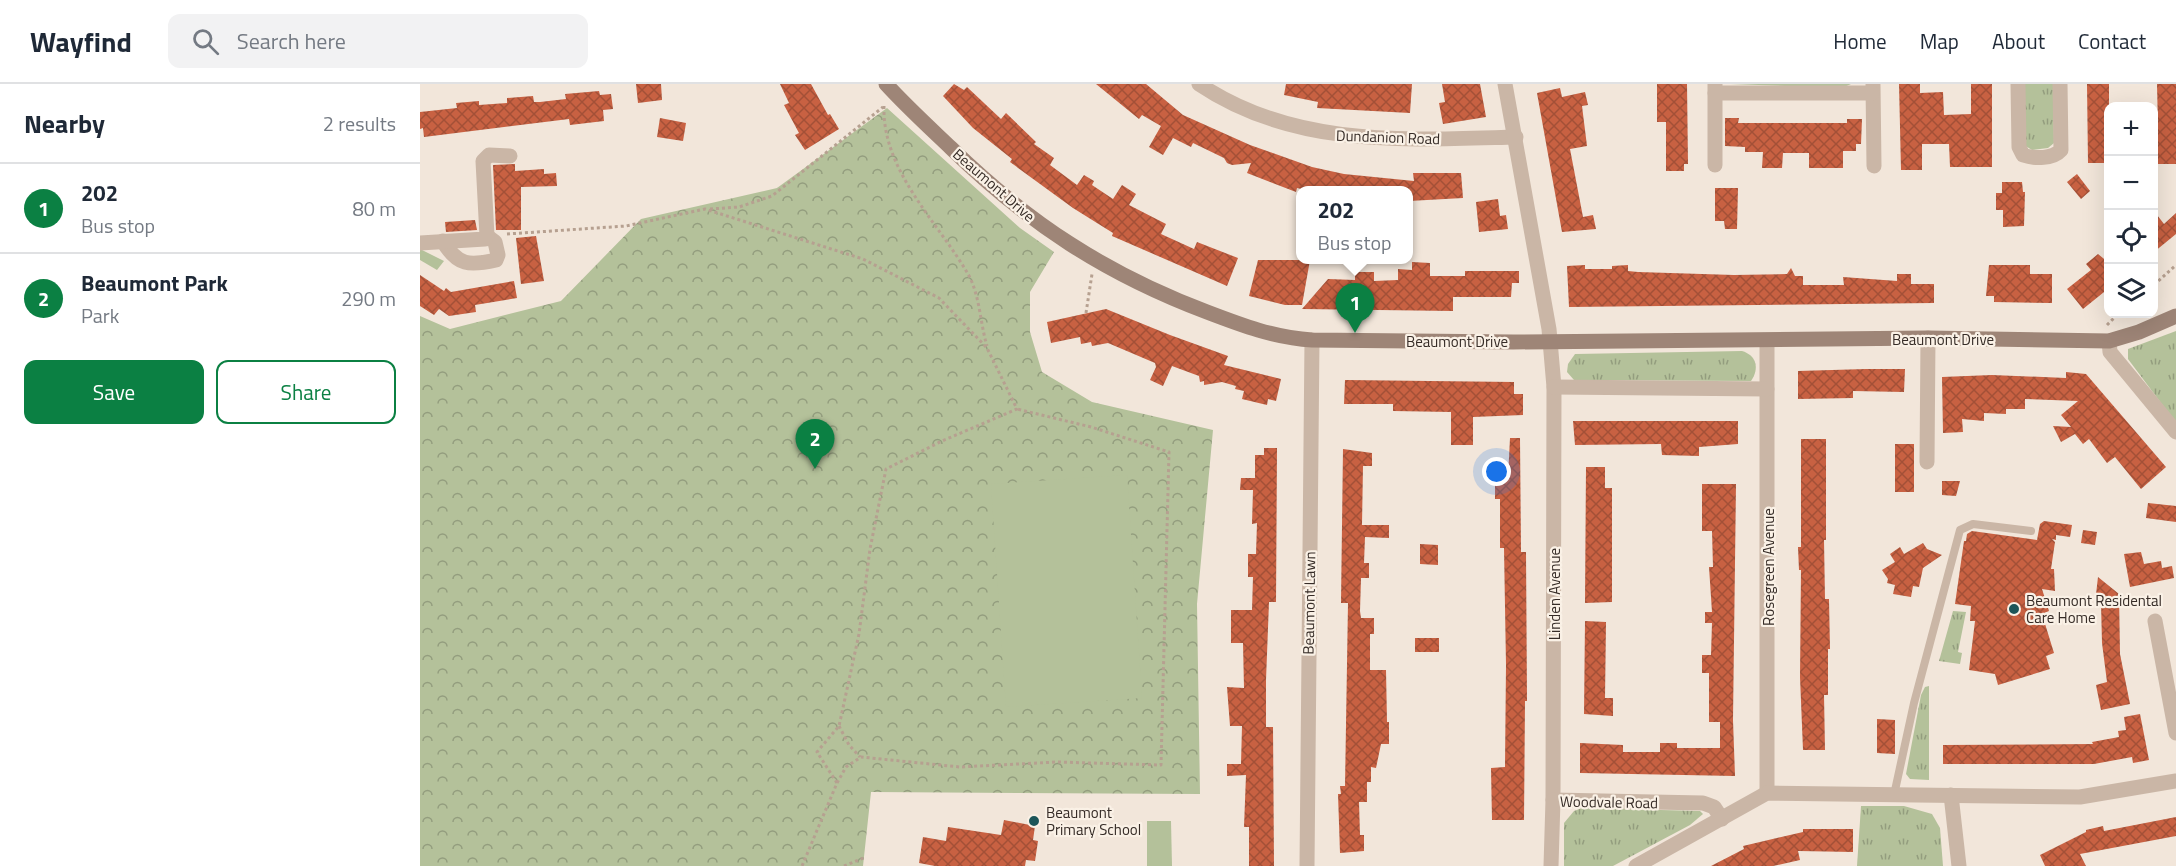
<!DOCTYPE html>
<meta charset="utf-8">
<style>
:root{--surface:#fff;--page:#f2f2f3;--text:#1f2937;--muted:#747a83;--line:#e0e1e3;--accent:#0b8043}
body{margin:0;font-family:"Titillium Web",sans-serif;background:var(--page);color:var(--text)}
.controls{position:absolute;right:18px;top:18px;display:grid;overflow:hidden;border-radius:12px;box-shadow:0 6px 24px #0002}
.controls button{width:54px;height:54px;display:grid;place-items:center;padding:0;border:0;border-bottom:2px solid var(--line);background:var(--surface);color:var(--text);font:30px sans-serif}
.you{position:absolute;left:1077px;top:388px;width:21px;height:21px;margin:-15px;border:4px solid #fff;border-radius:50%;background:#1a73e8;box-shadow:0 0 0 9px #1a73e833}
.badge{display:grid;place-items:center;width:39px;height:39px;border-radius:50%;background:var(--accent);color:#fff;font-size:20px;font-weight:700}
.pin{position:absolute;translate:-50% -50px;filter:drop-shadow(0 2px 3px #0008)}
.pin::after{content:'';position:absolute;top:32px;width:21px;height:18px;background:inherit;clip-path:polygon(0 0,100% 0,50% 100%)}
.popup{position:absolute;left:876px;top:102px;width:117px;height:78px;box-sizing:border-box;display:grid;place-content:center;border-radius:12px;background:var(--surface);filter:drop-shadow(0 2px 4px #0005);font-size:20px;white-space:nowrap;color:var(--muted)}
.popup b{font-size:22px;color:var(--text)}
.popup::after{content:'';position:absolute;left:50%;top:100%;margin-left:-12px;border:12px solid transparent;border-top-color:var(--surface)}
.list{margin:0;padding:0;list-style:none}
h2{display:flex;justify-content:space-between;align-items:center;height:78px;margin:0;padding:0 24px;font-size:26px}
h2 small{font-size:20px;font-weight:400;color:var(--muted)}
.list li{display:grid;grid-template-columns:39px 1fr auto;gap:18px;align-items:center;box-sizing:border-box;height:90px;padding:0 24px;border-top:2px solid var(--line)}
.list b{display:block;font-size:22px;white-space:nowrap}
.list p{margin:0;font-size:20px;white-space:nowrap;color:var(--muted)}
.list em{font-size:20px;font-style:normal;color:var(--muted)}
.actions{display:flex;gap:12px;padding:18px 24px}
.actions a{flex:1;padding:14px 0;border:2px solid var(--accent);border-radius:12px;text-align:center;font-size:21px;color:var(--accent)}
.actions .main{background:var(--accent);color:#fff}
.icon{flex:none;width:33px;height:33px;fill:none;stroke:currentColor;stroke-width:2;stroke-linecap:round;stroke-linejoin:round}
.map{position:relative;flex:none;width:1756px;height:782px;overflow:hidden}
header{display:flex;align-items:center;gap:36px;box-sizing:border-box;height:84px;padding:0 30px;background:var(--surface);border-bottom:2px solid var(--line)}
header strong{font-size:28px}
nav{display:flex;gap:33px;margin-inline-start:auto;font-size:21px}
.search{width:420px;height:54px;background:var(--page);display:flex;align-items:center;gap:15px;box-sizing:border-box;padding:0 21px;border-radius:12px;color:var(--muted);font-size:22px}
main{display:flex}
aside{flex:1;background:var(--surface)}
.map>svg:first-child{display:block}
.grass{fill:url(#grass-tufts)}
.park{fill:url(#park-crowns)}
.garden{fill:#b4c19a}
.building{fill:url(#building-cross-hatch)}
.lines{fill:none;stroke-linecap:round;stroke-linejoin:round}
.path{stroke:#b6a090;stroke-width:3;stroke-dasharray:3 3;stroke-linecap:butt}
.lane{stroke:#cab6a6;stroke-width:8}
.street{stroke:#cab6a6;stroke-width:15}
.secondary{stroke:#9e8577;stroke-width:15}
.poi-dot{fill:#1c5558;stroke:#faf1e6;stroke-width:2}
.labels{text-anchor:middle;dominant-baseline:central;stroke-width:4.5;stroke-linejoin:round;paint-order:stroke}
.street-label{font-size:15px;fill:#362c27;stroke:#faf1e6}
.poi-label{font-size:15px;fill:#362c27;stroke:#faf1e6;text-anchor:start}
</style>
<header>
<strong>Wayfind</strong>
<div class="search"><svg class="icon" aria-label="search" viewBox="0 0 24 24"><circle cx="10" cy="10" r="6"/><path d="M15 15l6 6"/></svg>Search here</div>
<nav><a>Home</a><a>Map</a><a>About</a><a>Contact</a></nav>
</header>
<main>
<aside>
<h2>Nearby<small>2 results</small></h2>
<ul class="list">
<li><span class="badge">1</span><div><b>202</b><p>Bus stop</p></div><em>80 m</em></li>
<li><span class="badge">2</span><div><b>Beaumont Park</b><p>Park</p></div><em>290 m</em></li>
</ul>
<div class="actions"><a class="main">Save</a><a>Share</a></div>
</aside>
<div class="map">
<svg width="1756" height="782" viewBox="0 0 1756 782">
<defs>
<pattern id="grass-tufts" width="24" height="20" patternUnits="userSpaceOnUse" patternTransform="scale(1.5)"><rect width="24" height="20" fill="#b4c19a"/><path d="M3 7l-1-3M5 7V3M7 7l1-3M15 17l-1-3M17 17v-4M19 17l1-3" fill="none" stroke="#939d7e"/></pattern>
<pattern id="park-crowns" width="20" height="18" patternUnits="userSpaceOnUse" patternTransform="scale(1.5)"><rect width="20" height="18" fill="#b4c19a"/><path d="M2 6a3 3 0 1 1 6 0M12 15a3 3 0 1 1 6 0" fill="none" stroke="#939d7e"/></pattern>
<pattern id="building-cross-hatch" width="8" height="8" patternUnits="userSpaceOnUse" patternTransform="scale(1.5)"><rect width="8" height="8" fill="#c86142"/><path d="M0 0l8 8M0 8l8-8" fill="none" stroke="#a35037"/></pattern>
</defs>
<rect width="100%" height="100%" fill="#f2e6da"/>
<g class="grass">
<polygon points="1605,0 1633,0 1634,59 1628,64 1612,66 1604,61"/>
<polygon points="0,165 24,177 17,186 0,176"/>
<polygon points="1756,247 1756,339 1708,275 1708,265"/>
<path d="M1322,267C1336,271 1340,284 1331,297L1154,296L1147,288L1148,280L1155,270Z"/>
<polygon points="1533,527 1546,528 1538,568 1542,569 1540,580 1519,577"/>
<polygon points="1509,602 1509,696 1490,695 1486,690 1501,611 1505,603"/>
<polygon points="1441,722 1484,722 1512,730 1520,744 1523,782 1437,782"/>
<polygon points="1162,724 1280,727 1283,730 1270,741 1193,782 1144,782 1144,739 1154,727"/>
</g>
<g class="park">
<polygon points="1310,0 1431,0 1422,4"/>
<polygon points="467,24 600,144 634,168 610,208 610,248 622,288 672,318 793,346 777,520 780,710 451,708 443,782 0,782 0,232 30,245 141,217 221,135 357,104"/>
</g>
<g class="garden">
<polygon points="707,391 722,614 586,623 571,400"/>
<polygon points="727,737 751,737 752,782 727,782"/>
</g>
<g class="building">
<polygon points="216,0 241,0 242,16 218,19"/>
<polygon points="360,0 391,0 408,31 410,30 419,45 385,66 375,51 379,49 364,21 369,19"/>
<polygon points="534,0 544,6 547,3 581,35 586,29 616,58 614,60 634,74 630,81 657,101 664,91 674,97 672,101 693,115 702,101 716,110 709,121 746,140 741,150 774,165 777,158 818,174 807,202 692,152 693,149 653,124 590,78 592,75 553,44 523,12"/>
<polygon points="676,0 726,0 763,31 830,61 892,83 924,90 994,97 993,89 1041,89 1043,114 989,117 989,106 886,106 877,104 876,108 827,89 831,79 812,81 807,79 804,74 773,59 771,63 753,54 743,71 729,63 741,42 722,31 719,35"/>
<polygon points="866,0 992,0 990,29 897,24 898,18 864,11"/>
<polygon points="1022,0 1060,0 1066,33 1023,40 1019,19 1025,18"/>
<polygon points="1237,0 1267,0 1268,80 1264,80 1264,87 1246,87 1246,38 1237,38"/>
<polygon points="1479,0 1500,0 1500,9 1523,8 1524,31 1551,30 1551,0 1572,0 1572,83 1530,83 1529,60 1502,60 1502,86 1481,86"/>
<polygon points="1667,0 1689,0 1689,79 1668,79"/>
<polygon points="1737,0 1756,0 1756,80 1737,80 1737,59 1734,59 1734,47 1737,47 1738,43"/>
<polygon points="1140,4 1142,13 1165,8 1168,21 1162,22 1167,62 1150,65 1163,133 1173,131 1176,145 1142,148 1117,9"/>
<polygon points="179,7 180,11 191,10 193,25 183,26 184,37 150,41 149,35 4,53 3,44 0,45 0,28 37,24 36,19 59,17 59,21 87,19 87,14 113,12 114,18 120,18 146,15 145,10"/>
<polygon points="240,34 266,39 263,57 237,53"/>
<polygon points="1305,34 1319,34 1318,39 1427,39 1427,35 1442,35 1441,60 1436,60 1436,67 1423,67 1423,84 1389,84 1389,69 1363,69 1362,84 1342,84 1343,68 1325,68 1325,63 1305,62"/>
<polygon points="95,80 95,87 124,85 124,90 136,89 137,102 101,103 101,146 76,146 73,81"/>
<polygon points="1657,90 1670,107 1661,115 1647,98"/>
<polygon points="1582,98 1602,98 1603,108 1605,108 1604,142 1583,143 1583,126 1576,126 1576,109 1582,109"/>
<polygon points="1295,104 1318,104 1317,145 1305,145 1304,137 1295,137"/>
<polygon points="1078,115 1080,132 1086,131 1088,145 1059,148 1056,118"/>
<polygon points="1734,127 1744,140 1756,129 1756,150 1734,168"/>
<polygon points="55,136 57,146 26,148 25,138"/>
<polygon points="116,152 124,197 101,200 96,154"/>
<polygon points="1678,170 1689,179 1689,204 1663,225 1647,205 1671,186 1666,180"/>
<polygon points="838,176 890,176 882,221 865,221 829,212"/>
<polygon points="992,178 1010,179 1010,192 1045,192 1045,187 1099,187 1099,199 1092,199 1091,213 1033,213 1033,227 882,225 908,195 935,196 935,188 954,188 954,197 978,196 978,185 992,186"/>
<polygon points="1165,181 1165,185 1192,185 1192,182 1208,181 1208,187 1218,188 1314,191 1367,190 1371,184 1375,192 1383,192 1383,201 1424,201 1423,193 1477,197 1477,190 1491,190 1491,200 1514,200 1514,219 1149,223 1147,182"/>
<polygon points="1569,181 1610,181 1610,190 1632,190 1632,219 1574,218 1574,212 1566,212"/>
<polygon points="0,191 24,207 26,204 31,208 94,197 97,214 55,221 56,228 29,232 19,225 14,231 0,222"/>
<polygon points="686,225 750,251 808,272 804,281 861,295 856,317 848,315 847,321 822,315 824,307 815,305 816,302 802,298 784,301 784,297 780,298 779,292 752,282 743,302 730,296 736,283 735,279 688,259 672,262 671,258 661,260 660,253 631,259 627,238"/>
<polygon points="1446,285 1485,285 1484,308 1433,307 1433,314 1378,315 1378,287"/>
<polygon points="1646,288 1666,290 1746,383 1721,405 1695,373 1687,379 1669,355 1663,360 1655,350 1641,358 1633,342 1651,343 1641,331 1658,317 1605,315 1605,325 1586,325 1586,330 1564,329 1564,337 1542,335 1543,348 1523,349 1522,293 1572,291 1646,294"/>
<polygon points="925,296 1094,298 1094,310 1103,310 1103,331 1053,333 1053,361 1031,361 1031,328 973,327 973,320 924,320"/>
<polygon points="1153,337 1318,337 1318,360 1279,363 1279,372 1242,371 1241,360 1155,361"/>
<polygon points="1090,354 1100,354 1101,468 1106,468 1107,617 1105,617 1104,736 1072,736 1071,684 1085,683 1086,581 1084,464 1080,464 1080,415 1075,415 1075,393 1088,393"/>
<polygon points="1381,355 1406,355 1406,456 1404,456 1405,515 1409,515 1410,565 1408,565 1408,611 1404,611 1405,666 1383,666 1380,593 1381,486 1379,486 1378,463 1381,463"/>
<rect x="1475" y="360" width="19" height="48"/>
<polygon points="844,364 857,364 856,518 849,518 846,596 846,643 853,643 854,782 829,782 829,743 824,743 826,691 807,692 807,680 821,680 822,642 810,642 807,603 824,604 823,559 811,559 811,526 832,526 833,493 828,493 828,470 836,470 837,439 832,440 833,406 820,406 821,394 835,394 835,371 844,371"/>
<polygon points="923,365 952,369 952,382 943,382 942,441 969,441 969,454 945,453 944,479 949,479 949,494 941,494 940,527 941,534 954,534 954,550 950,550 950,586 966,586 967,638 969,638 969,660 961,660 956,684 951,683 951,698 947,698 947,718 939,718 940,751 944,751 944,767 920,769 918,710 921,710 920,702 925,702 928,519 921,519"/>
<polygon points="1166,383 1185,383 1185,404 1192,404 1192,518 1165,519"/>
<polygon points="1522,397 1540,397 1536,412 1522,411"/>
<polygon points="1282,400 1316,400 1313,636 1315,692 1160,689 1160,659 1203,661 1203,668 1240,668 1240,659 1257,659 1257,664 1300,664 1300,638 1289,638 1289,589 1282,589 1282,571 1291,571 1292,539 1285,539 1285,528 1292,528 1289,483 1293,483 1292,447 1282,447"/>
<polygon points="1728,419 1756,422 1756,438 1726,434"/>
<polygon points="1624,437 1652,441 1650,453 1636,451 1636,456 1632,455 1635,458 1631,485 1634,485 1635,507 1622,505 1629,527 1622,530 1634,569 1626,572 1630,585 1578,601 1575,590 1549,586 1555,537 1550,537 1551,522 1535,520 1544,457 1546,457 1547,450 1552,447 1617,456 1620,440"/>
<polygon points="1663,446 1677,448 1675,461 1661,459"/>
<polygon points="1503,459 1507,465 1522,471 1503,484 1499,503 1493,502 1491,513 1473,510 1475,501 1467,499 1468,495 1462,486 1475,478 1470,470 1480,463 1484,470"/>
<polygon points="1000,460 1018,461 1018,481 1000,480"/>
<polygon points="1721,468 1724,480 1741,477 1742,484 1752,482 1754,494 1710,503 1704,470"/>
<polygon points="1678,493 1699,510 1700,570 1710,620 1681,626 1676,601 1687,598 1682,559 1681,519 1675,519"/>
<polygon points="1165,537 1186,538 1185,614 1193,614 1193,632 1164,630"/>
<rect x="995" y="554" width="24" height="14"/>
<polygon points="1720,630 1729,676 1713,679 1712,673 1674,680 1523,680 1523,661 1673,660 1672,658 1699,653 1698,647 1706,646 1704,633"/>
<polygon points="1457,635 1475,636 1475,670 1457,669"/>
<polygon points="1756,733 1756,752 1660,770 1666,782 1625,782 1620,771 1666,748 1666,746 1683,742 1684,747"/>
<polygon points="584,736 615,742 613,756 618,757 615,777 606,776 605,782 515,782 499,779 503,753 526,757 528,743 581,751"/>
<polygon points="1383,745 1433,745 1433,768 1378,767 1380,776 1353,782 1291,782 1324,765 1323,762 1383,748"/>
</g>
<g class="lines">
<g class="path">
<path d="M464,22C462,87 518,138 548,190C560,211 560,239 567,262"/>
<polyline points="290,125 319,123 352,112 463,23"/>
<polyline points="87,150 206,142 285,125 443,175 519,214 567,264 597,325 522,357 466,385 450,465 439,550 419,642 397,668 417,699 382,782"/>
<polyline points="1734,201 1756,181"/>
<polyline points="666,229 672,190"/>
<polyline points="1687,241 1698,230"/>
<polyline points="419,642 429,661 440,673"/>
<polyline points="417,699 426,683 441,673 540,683 637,678 741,681 749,368 671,343 597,325"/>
<polyline points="424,782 446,773"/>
</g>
<polyline class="lane" points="1474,711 1494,619 1540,446 1553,440 1611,447"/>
<g class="street">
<path d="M779,0C874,64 986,56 1096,53"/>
<polyline points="1085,0 1129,245 1134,303 1133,716"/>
<path d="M1598,0L1599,63L1603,71C1615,75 1633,75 1641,66L1640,0"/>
<polyline points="1453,1 1454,82"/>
<polyline points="1295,9 1452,9"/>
<polyline points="1295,81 1295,0"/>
<path d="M23,157C37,182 50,182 76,176L78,171L75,158L67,152"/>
<polyline points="0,159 65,155 67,152 63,77 69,71 90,72"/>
<polyline points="1347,257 1347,709"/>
<polyline points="1689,257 1690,268 1756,348"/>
<polyline points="1134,303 1347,305"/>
<polyline points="1507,378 1508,254"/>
<polyline points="1735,537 1756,649"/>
<polyline points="1531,711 1539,782"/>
<polyline points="887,782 892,256"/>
<polyline points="1131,782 1133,716 1283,719 1294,723 1302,735"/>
<polyline points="1216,782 1347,709 1660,713 1756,697"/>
</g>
<path class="secondary" d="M466,0C487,23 509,43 531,64C608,139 686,190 787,228C821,241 855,254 892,256L1093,258L1508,254L1689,257L1719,248L1756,232"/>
</g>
<g class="poi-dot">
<circle cx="1594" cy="525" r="6"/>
<circle cx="614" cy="737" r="6"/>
</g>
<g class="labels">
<g class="street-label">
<text transform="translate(968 53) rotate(2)">Dundanion Road</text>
<text transform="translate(574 101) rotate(41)">Beaumont Drive</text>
<text x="1523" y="255">Beaumont Drive</text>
<text x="1037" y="257">Beaumont Drive</text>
<text transform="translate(1348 483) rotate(-90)">Rosegreen Avenue</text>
<text transform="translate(1134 510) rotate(-90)">Linden Avenue</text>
<text transform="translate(889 519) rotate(-89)">Beaumont Lawn</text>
<text transform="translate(1189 718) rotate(1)">Woodvale Road</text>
</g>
<g class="poi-label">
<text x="1606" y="516">Beaumont Residental<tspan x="1606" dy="17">Care Home</tspan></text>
<text x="626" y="728">Beaumont<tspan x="626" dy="17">Primary School</tspan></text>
</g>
</g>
</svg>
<div class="controls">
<button>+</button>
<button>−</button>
<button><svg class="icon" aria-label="locate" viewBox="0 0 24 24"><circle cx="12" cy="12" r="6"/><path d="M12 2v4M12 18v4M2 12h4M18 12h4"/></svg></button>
<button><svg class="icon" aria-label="layers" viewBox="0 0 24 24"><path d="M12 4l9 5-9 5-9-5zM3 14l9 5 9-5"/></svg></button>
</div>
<div class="you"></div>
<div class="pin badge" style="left:935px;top:249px">1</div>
<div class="popup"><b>202</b>Bus stop</div>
<div class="pin badge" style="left:395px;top:385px">2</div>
</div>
</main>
